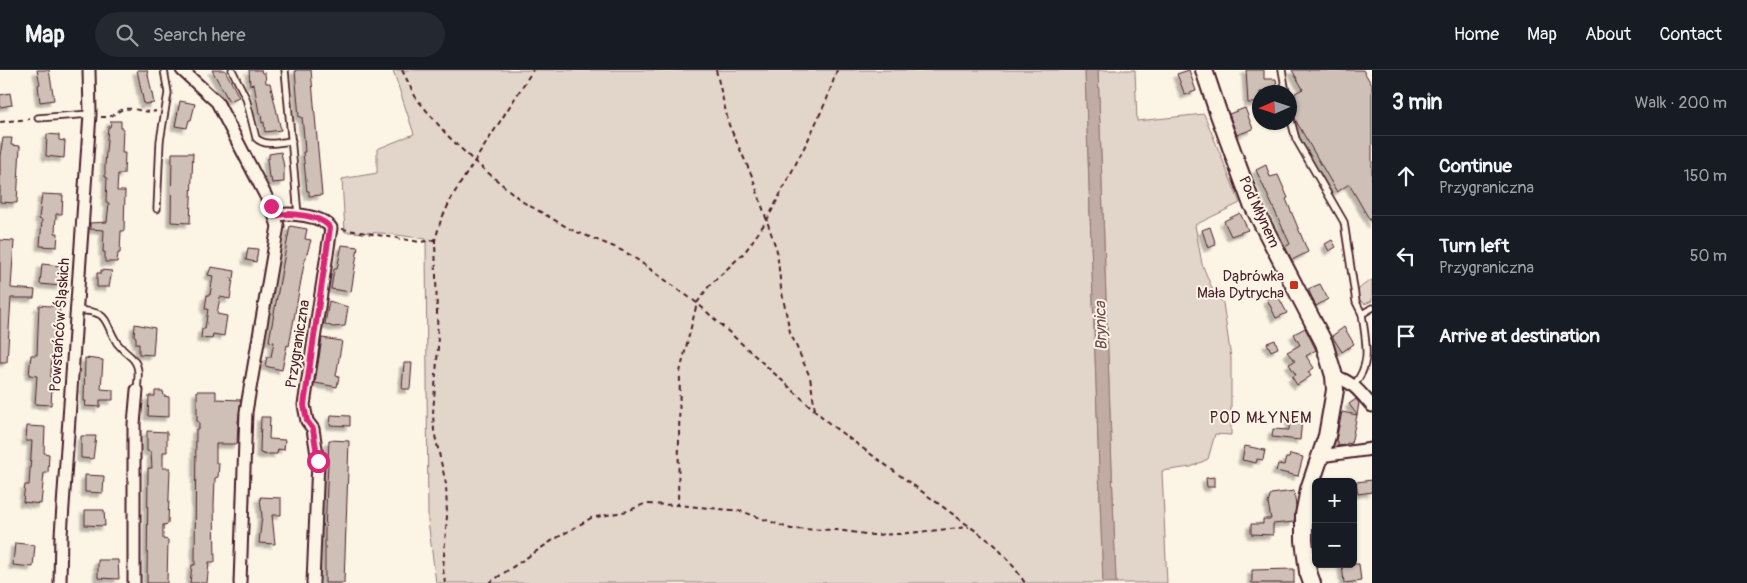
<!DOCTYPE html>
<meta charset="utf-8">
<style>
:root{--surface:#171b24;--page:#242831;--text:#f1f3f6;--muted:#9ea1a6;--line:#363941}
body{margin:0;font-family:Pangolin,sans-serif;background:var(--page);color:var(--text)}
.controls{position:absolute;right:15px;bottom:15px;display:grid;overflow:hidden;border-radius:8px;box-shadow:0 1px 4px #0004}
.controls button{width:45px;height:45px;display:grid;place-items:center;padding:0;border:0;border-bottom:1px solid var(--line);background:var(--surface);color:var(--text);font:25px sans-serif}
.compass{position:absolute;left:1252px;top:15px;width:45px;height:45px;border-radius:50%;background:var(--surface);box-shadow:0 1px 4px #0004;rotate:267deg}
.stop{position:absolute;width:15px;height:15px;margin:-11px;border:4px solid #db2777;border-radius:50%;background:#fff}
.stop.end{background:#db2777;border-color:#fff;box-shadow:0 1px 5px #0008}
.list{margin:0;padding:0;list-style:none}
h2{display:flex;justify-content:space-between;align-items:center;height:65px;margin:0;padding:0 20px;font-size:21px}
h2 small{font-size:16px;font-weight:400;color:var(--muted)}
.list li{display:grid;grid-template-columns:32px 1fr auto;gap:15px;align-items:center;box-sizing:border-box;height:80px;padding:0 20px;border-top:1px solid var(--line)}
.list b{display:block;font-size:19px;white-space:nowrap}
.list p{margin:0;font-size:16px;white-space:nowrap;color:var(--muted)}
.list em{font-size:16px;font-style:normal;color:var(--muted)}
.icon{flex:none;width:28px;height:28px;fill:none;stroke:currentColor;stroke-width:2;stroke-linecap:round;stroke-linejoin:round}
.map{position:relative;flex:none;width:1372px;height:513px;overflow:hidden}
header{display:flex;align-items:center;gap:30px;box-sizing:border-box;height:70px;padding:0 25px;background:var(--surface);border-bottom:1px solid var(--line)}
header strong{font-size:24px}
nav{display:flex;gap:28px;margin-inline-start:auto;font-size:18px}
.search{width:350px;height:45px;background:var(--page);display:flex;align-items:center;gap:12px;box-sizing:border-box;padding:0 18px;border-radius:28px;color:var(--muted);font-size:19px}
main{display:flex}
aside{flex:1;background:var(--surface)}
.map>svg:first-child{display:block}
.green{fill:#e2d5ca;stroke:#967a7a}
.water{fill:#c0aca5;stroke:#917474}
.building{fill:#cfc0b7;stroke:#4a1f2b;filter:url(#shadow)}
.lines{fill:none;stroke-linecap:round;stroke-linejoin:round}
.lane-casing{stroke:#4a1f2b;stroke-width:9}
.street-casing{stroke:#4a1f2b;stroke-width:15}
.secondary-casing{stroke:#4a1f2b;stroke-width:20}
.path{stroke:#4a1f2b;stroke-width:2;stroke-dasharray:5 4;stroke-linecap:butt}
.lane{stroke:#fcf5e5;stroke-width:5.5}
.street{stroke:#fcf5e5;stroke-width:11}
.secondary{stroke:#fcf5e5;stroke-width:16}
.route{stroke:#db2777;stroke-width:6}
.poi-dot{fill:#c8321e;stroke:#fcf5e5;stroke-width:2}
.labels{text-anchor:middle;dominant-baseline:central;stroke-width:4;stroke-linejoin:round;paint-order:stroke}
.street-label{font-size:15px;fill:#4a1f2b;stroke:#fcf5e5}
.poi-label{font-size:15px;fill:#4a1f2b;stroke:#fcf5e5;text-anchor:end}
.water-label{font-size:16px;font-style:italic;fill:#6d4950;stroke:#fcf5e5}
.neighbourhood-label{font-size:16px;letter-spacing:1px;fill:#4a1f2b;stroke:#fcf5e5}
</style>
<header>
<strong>Map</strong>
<div class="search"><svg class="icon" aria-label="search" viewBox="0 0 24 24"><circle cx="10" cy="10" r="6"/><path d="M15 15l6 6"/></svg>Search here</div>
<nav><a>Home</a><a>Map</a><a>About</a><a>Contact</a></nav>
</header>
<main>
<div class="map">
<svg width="1372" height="513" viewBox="0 0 1372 513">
<defs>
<filter id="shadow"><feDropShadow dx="-4" dy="4" stdDeviation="1" flood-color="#0004"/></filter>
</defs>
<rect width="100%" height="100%" fill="#fcf5e5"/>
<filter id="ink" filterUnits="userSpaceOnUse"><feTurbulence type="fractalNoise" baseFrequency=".02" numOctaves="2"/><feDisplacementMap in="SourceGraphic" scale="10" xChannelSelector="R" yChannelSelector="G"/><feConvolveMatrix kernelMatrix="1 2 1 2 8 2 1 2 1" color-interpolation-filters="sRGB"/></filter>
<g filter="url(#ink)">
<g class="green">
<polygon points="393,0 1085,0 1103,513 436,513 428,451 426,169 382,163 345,162 342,109 377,103 377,79 414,64"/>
<polygon points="1098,0 1135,0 1137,51 1204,44 1240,133 1195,155 1202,194 1214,223 1223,233 1231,288 1231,365 1215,364 1208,389 1191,397 1162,401 1167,513 1116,513"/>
<path d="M1372,210V231L1365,234C1348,224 1361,216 1372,210Z"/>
</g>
<polygon class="water" points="1085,0 1098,0 1116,513 1103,513"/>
<g class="building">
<polygon points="37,0 49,0 54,30 40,32 38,15 40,14"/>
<polygon points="137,0 147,0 154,33 144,34"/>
<polygon points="212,0 225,0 239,27 229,31"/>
<polygon points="249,0 261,0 262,3 265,3 266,13 270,13 281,60 265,62 264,52 262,53 261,43 259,43 254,14 250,15"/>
<polygon points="295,0 311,0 322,125 309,126 309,121 307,121 303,82 305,82 304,67 302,47 299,47"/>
<polygon points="1189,0 1196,21 1185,25 1177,4"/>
<polygon points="1246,0 1264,0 1264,9 1276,9 1278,22 1260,22 1260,33 1248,33"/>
<polygon points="1292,0 1363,0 1372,15 1372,154 1349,114 1337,122 1296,51 1294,45 1296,44 1295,23 1303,19"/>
<polygon points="10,23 12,35 0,37 0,25"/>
<polygon points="180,31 195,34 191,50 189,50 187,58 175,56"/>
<polygon points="1245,38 1253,59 1237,65 1229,44"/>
<polygon points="111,51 121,51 121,58 123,58 122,83 125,83 124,104 118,104 117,121 125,121 124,161 121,161 120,183 118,183 117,192 105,192 105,182 103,182 104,160 90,159 90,153 107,152 109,133 106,133 107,107 105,107 105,95 108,57 110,57"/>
<polygon points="47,64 59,65 59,70 65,71 64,88 46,86"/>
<polygon points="3,68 12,68 11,75 20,76 17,133 0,132 0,86"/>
<polygon points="281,82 284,97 284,112 272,113 271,108 269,108 267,89 269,89 269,84"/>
<polygon points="172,83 193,83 190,153 171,152"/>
<polygon points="1266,95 1270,107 1278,105 1288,128 1286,129 1308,182 1292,190 1285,177 1290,174 1256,100"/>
<polygon points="42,124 63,125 62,144 56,144 55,163 58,163 57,177 40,176 42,150 39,149"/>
<polygon points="1240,143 1248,160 1231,166 1224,151"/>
<polygon points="290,156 307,159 305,169 311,170 304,194 289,276 287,275 282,300 265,296 267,287 271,287 274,272 269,271"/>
<polygon points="1210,157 1216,175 1208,178 1202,160"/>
<polygon points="0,170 14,171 11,218 35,220 34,228 11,228 7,292 0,292"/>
<polygon points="1332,170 1336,177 1329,181 1325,174"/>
<polygon points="342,175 358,177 351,222 331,219 334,199 337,199"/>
<polygon points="248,178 258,179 256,192 246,190"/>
<polygon points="42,194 61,196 60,216 40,214"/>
<polygon points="211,197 235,201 234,209 230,208 233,209 230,229 220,227 217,244 227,246 224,266 213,264 212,269 201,268 202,259 205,259 208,239 205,239 207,225 210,225 213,206 208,205"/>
<polygon points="101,200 112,201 109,217 97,217 97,203 101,203"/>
<polygon points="1320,214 1328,229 1316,236 1308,219"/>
<polygon points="1277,224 1287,243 1276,248 1267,229"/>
<polygon points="329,231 348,237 345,256 333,257 325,254"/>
<polygon points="39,235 60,237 59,251 56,250 55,273 53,273 50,318 52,318 51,335 35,334 37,306 29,305 31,285 37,285"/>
<polygon points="135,254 155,258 153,285 139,284 139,274 136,274 136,267 134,266"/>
<polygon points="1344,257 1354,274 1342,282 1332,266"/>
<polygon points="1305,258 1316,280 1306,286 1314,298 1308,302 1311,306 1297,315 1292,307 1296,305 1289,294 1295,291 1287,282 1300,275 1294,264"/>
<polygon points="322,268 342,271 336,306 339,307 337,317 315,313"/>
<polygon points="1275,270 1278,278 1271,281 1267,273"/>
<polygon points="85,288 103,290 101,319 113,320 113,330 100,330 100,337 85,336 86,331 84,331"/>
<polygon points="404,293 412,293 410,319 402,319"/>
<polygon points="155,321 163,321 164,326 169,327 169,347 148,346 149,326 155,326"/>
<polygon points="197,321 216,321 216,329 241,330 238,352 237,374 216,374 216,393 219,393 218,407 215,408 214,435 215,492 209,492 207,513 190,513 192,495 195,495 196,359 199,359 199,352 197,351"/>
<polygon points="1356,329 1359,333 1357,345 1349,334"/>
<polygon points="1342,342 1357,345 1351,374 1347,373 1346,375 1338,376 1338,371 1336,370"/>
<polygon points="331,345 350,346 350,356 330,355"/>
<polygon points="261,347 270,347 269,369 285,370 284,380 278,379 277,384 268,384 267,385 260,383"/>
<polygon points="1290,348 1302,349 1300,370 1272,367 1273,359 1289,360"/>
<polygon points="27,356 45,357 44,383 49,384 48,403 44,403 41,434 23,432 25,415 29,415 32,371 26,371"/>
<polygon points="147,361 167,362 167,382 163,382 163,398 170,398 168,454 163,455 163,469 168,470 167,513 147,513 148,398 152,398 151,382 147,381"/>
<polygon points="81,366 96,366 93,389 81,388"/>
<polygon points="329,370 349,371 344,513 325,513 325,462"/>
<polygon points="1245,376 1265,380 1263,390 1257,389 1256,393 1242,390"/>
<polygon points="1290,384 1303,387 1298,406 1276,401 1278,394 1284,395 1286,388 1289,388"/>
<polygon points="85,405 104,406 103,423 85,422"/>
<polygon points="1214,407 1214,417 1207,417 1206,408"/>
<polygon points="1372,410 1372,422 1358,424 1356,412"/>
<polygon points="1294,421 1296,436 1294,452 1273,454 1273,465 1251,464 1251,454 1263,454 1263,449 1271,449 1268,433 1271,424"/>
<polygon points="260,427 281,428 281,445 272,445 275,474 259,473 262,446"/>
<polygon points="85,440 104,440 105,456 85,455"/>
<polygon points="15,473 35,475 33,497 13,495"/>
<polygon points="98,490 118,490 119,509 98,508"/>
<polygon points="1342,494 1359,494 1361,511 1344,513"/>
<polygon points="1294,499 1294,513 1252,513 1252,500"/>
</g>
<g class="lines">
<g class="lane-casing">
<g id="lane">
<path d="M232,0L246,28L256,68C265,77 280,72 292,71"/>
<polyline points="285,0 298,145"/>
<polyline points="1282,0 1286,22"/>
<polyline points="1290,47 1296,69 1344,152 1356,232 1362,244"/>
<polyline points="38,48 90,44"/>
<polyline points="157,139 160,71 168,23 164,0"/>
<path d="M76,240C110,242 102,248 117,273C121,278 126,283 131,287C141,296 138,308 137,320"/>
<path d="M1354,315C1372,293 1366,274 1362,244L1372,238"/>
</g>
</g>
<g class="street-casing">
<g id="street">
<polyline points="182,0 217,32 271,136 278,156 246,342 240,513"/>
<path d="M275,146C288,141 323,146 331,158L304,335L307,351L313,359L318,391L313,513"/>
<path d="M1334,306C1353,312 1359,321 1372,336"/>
<polyline points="1320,386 1372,379"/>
<polyline points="60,513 61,465 90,44 89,0"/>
<polyline points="134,513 134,354 137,320"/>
</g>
</g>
<g class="secondary-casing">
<polyline id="secondary" points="1204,0 1218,42 1251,132 1324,273 1334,306 1335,320 1327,366 1309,419 1304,445 1304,470 1308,502 1312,513"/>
</g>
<g class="path">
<polyline points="402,0 416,28 447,65 474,91 523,132 572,160 617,178 632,186 697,233 680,302 678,435"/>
<polyline points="716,0 729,55 752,106 777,181 781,218 790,262 810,307 815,340"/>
<polyline points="837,0 827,29 808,70 767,150 745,182 709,216 697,233 831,355 995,475 1014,497 1025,513"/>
<path d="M101,47C115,48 114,42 124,39C134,37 146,44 156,41"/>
<polyline points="0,52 30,49"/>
<polyline points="342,159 420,172 435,170"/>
<polyline points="445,513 443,499 447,446 446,414 434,361 433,343 438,278 435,170 441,150 453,125 533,0"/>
<polyline points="489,513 553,470 591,448 628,441 644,434 678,435 741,441 791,459 837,460 872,465 898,464 969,457"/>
</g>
<use href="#lane" class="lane"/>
<use href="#street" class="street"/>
<use href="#secondary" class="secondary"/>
</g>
</g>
<g class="lines" filter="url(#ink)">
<path class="route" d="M271,136L275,146C288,141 323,146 330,158L304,335L307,351L313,359L318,391"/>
</g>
<rect class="poi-dot" x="1289" y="210" width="10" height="10" rx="2.5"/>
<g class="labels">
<g class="street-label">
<text transform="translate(1259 142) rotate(65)">Pod Młynem</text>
<text transform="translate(60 255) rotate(-86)">Powstańców Śląskich</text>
<text transform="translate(298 274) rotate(-81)">Przygraniczna</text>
</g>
<g class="poi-label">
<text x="1284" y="206">Dąbrówka<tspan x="1284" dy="17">Mała Dytrycha</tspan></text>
</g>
<g class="water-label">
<text transform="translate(1101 256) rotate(-92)">Brynica</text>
</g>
<g class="neighbourhood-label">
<text x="1261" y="348">POD MŁYNEM</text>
</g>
</g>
</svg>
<div class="controls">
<button>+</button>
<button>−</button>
</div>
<svg class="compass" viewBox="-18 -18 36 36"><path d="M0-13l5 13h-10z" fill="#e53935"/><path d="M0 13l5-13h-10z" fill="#9ea1a6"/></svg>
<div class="stop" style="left:318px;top:391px"></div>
<div class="stop end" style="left:271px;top:136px"></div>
</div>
<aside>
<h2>3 min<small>Walk · 200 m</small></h2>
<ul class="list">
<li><svg class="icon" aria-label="ahead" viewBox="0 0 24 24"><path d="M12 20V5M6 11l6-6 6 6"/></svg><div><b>Continue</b><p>Przygraniczna</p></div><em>150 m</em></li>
<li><svg class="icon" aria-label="left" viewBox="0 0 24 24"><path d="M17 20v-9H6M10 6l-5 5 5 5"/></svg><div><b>Turn left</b><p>Przygraniczna</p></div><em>50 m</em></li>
<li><svg class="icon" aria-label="arrive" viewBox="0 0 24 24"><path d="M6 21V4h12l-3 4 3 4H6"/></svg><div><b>Arrive at destination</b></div></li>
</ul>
</aside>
</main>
